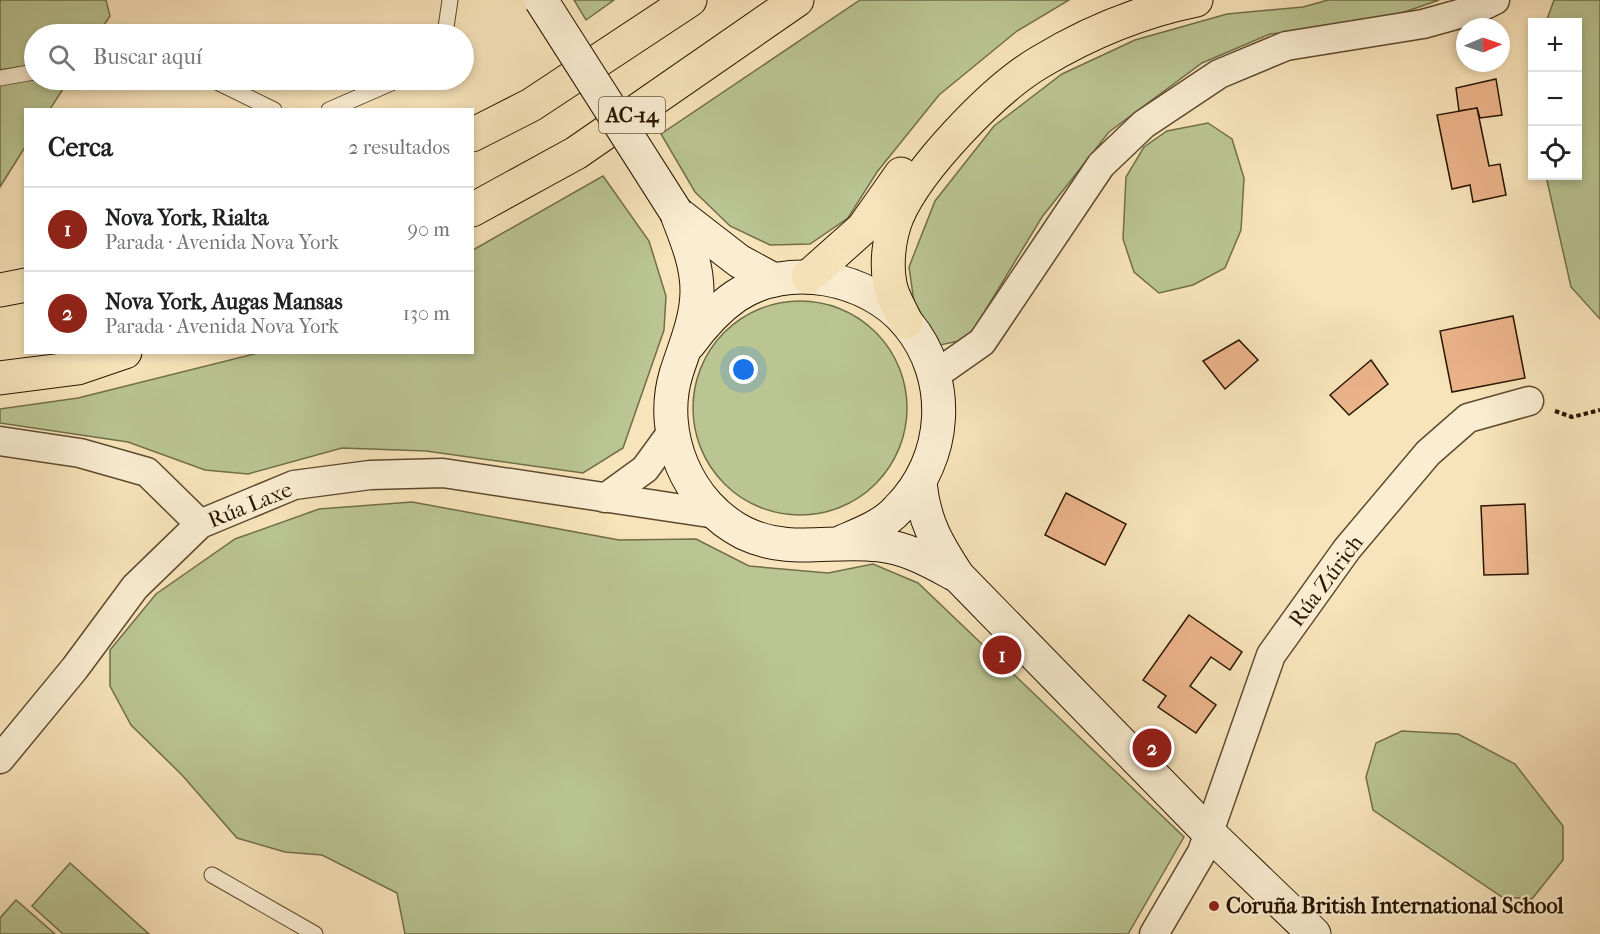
<!DOCTYPE html>
<html lang="es">
<meta charset="utf-8">
<style>
:root{--surface:#fff;--page:#f6f6f6;--text:#202124;--muted:#757577;--line:#e0e0e0;--accent:#8f2418}
body{margin:0;font-family:"IM FELL French Canon",serif;background:var(--page);color:var(--text)}
.controls{position:absolute;right:18px;top:18px;display:grid;overflow:hidden;border-radius:0px;box-shadow:0 3px 9px #0003}
.controls button{width:54px;height:54px;display:grid;place-items:center;padding:0;border:0;border-bottom:2px solid var(--line);background:var(--surface);color:var(--text);font:30px sans-serif}
.compass{position:absolute;left:1456px;top:18px;width:54px;height:54px;border-radius:50%;background:var(--surface);box-shadow:0 3px 9px #0003;rotate:88deg}
.you{position:absolute;left:744px;top:370px;width:21px;height:21px;margin:-15px;border:4px solid #fff;border-radius:50%;background:#1a73e8;box-shadow:0 0 0 9px #1a73e833}
.badge{display:grid;place-items:center;width:39px;height:39px;border-radius:50%;background:var(--accent);color:#fff;font-size:20px;font-weight:700}
.pin{position:absolute;translate:-50% -50%;border:3px solid #fff;box-shadow:0 2px 6px #0006}
.list{margin:0;padding:0;list-style:none}
h2{display:flex;justify-content:space-between;align-items:center;height:78px;margin:0;padding:0 24px;font-size:26px}
h2 small{font-size:20px;font-weight:400;color:var(--muted)}
.list li{display:grid;grid-template-columns:39px 1fr auto;gap:18px;align-items:center;box-sizing:border-box;height:84px;padding:0 24px;border-top:2px solid var(--line)}
.list b{display:block;font-size:22px;white-space:nowrap}
.list p{margin:0;font-size:20px;white-space:nowrap;color:var(--muted)}
.list em{font-size:20px;font-style:normal;color:var(--muted)}
.icon{flex:none;width:33px;height:33px;fill:none;stroke:currentColor;stroke-width:2;stroke-linecap:round;stroke-linejoin:round}
.map{position:relative;flex:none;width:1600px;height:934px;overflow:hidden}
.search{position:absolute;background:var(--surface);box-shadow:0 3px 9px #0003;left:24px;top:24px;width:450px;height:66px;display:flex;align-items:center;gap:15px;box-sizing:border-box;padding:0 21px;border-radius:33px;color:var(--muted);font-size:22px}
.panel{position:absolute;background:var(--surface);box-shadow:0 3px 9px #0003;left:24px;top:108px;width:450px;height:246px;border-radius:0px}
.map>svg:first-child{display:block}
.green{fill:#bac592;stroke:#726e49;stroke-width:1.5}
.building{fill:#ecb48b;stroke:#291600;stroke-width:1.5}
.lines{fill:none;stroke-linecap:round;stroke-linejoin:round}
.lane-casing{stroke:#5d4a2e;stroke-width:17}
.street-casing{stroke:#5d4a2e;stroke-width:31}
.secondary-casing{stroke:#291600;stroke-width:35}
.highway-casing{stroke:#291600;stroke-width:35}
.path{stroke:#291600;stroke-width:4;stroke-dasharray:4.5 3;stroke-linecap:butt}
.lane{stroke:#faedd2;stroke-width:15}
.street{stroke:#faedd2;stroke-width:28}
.secondary{stroke:#faedd2;stroke-width:33}
.highway{stroke:#f8e4ba;stroke-width:33}
.secondary-bridge-casing{stroke:#291600;stroke-width:35;stroke-linecap:butt}
.secondary-bridge{stroke:#faedd2;stroke-width:33}
.poi-dot{fill:#8f2418;stroke:#faedd2;stroke-width:2}
.labels{text-anchor:middle;dominant-baseline:central;stroke-width:4.5;stroke-linejoin:round;paint-order:stroke}
.shield{fill:#faedd2;stroke:#68563f;stroke-width:1.5}
.shield-label{font-size:21px;font-weight:bold;fill:#291600}
.street-label{font-size:22px;fill:#291600;stroke:#faedd2}
.poi-label{font-size:22px;font-weight:bold;fill:#291600;stroke:#faedd2;text-anchor:start}
</style>
<div class="map">
<svg width="1600" height="934" viewBox="0 0 1600 934">
<rect width="100%" height="100%" fill="#f8e4ba"/>
<filter id="stains"><feTurbulence type="fractalNoise" baseFrequency=".00333" numOctaves="4"/><feColorMatrix values="0 0 0 0 .2 0 0 0 0 .09 0 0 0 0 .02 0 0 0 .5 -.17"/></filter>
<radialGradient id="worn" r=".72"><stop offset=".6" stop-color="#630" stop-opacity="0"/><stop offset="1" stop-color="#630" stop-opacity=".3"/></radialGradient>
<g class="green">
<polygon points="0,0 106,0 110,16 98,34 34,34 34,80 69,80 50,109 26,110 25,147 0,187"/>
<polygon points="574,0 614,0 586,20"/>
<polygon points="860,0 1069,0 1017,31 939,95 877,172 848,218 810,244 770,245 730,226 695,192 661,134"/>
<polygon points="1328,0 1439,0 1373,23 1270,34 1202,63 1109,132 1042,217 968,339 940,345 914,302 909,267 935,201 994,126 1062,74 1135,40 1227,14 1303,7"/>
<polygon points="1554,0 1600,0 1600,319 1571,287 1546,176 1578,176 1578,22 1546,22"/>
<polygon points="1208,123 1232,139 1244,178 1241,230 1225,268 1193,285 1159,293 1134,272 1123,239 1126,177 1144,147 1167,131"/>
<polygon points="603,176 649,241 666,296 664,330 623,448 583,473 426,451 342,448 248,474 205,470 128,442 0,423 0,409 78,398 258,353 472,352 473,250"/>
<circle cx="800" cy="408" r="107"/>
<polygon points="412,502 619,540 696,539 749,566 828,573 873,564 918,583 1184,837 1128,934 405,934 397,893 322,855 285,852 237,838 182,775 131,725 110,686 110,650 156,594 235,539 319,509"/>
<polygon points="1402,731 1458,734 1515,764 1563,826 1563,860 1532,899 1502,897 1373,810 1366,777 1376,743"/>
<polygon points="70,863 149,934 63,934 32,906"/>
<polygon points="16,900 55,934 0,934 0,918"/>
</g>
<g class="building">
<polygon points="1496,79 1502,115 1480,118 1477,108 1459,111 1456,88"/>
<polygon points="1477,108 1489,166 1500,164 1506,195 1473,202 1470,185 1452,189 1437,115"/>
<polygon points="1513,316 1525,378 1452,392 1440,331"/>
<polygon points="1239,340 1258,360 1225,389 1203,361"/>
<polygon points="1371,360 1388,384 1349,415 1330,395"/>
<polygon points="1066,493 1126,524 1105,565 1045,535"/>
<polygon points="1525,504 1528,574 1484,575 1481,506"/>
<polygon points="1189,615 1242,652 1230,670 1211,657 1190,686 1216,705 1196,733 1158,707 1166,696 1143,680"/>
</g>
<g class="lines">
<g class="lane-casing">
<g id="lane">
<polyline points="445,34 450,0"/>
<polyline points="0,78 34,72"/>
<polyline points="213,80 274,110"/>
<polyline points="329,110 398,80"/>
<polyline points="212,875 315,934"/>
</g>
</g>
<g class="street-casing">
<g id="street">
<polyline points="935,375 982,342 1101,165 1144,124 1219,74 1286,46 1423,24 1477,9 1495,0"/>
<polyline points="0,441 80,453 147,472 200,524"/>
<polyline points="605,498 645,469 672,432"/>
<polyline points="0,759 75,668 135,587 200,524 294,485 370,475 443,473 716,514"/>
<polyline points="1154,934 1202,852 1271,655 1347,549 1428,453 1468,418 1529,401"/>
</g>
</g>
<g class="secondary-casing">
<g id="secondary">
<path d="M676,212C686,238 697,263 697,291C697,320 684,348 676,374C658,434 688,505 744,533C790,555 831,539 879,545C907,548 930,561 954,574"/>
<polyline points="677,213 739,261 774,280"/>
<path d="M689,344C703,325 717,309 736,296C788,261 868,277 907,323C953,378 948,459 898,509C884,525 863,533 844,541"/>
<path d="M920,483C924,522 937,544 958,576L1209,833L1314,934"/>
</g>
</g>
<g class="highway-casing">
<g id="highway">
<polyline points="472,135 531,105 690,0"/>
<polyline points="472,210 576,153 797,0"/>
<polyline points="808,277 863,228 901,174"/>
<polyline points="0,290 26,285"/>
<path d="M906,322C901,310 892,297 890,284C886,264 889,237 897,217C918,168 994,89 1040,62C1088,33 1142,11 1196,0"/>
<polyline points="0,378 78,368 125,352"/>
</g>
</g>
<polyline class="path" points="1555,411 1572,417 1600,410"/>
<use href="#lane" class="lane"/>
<use href="#street" class="street"/>
<use href="#secondary" class="secondary"/>
<use href="#highway" class="highway"/>
<g class="secondary-bridge-casing">
<polyline id="secondary-bridge" points="541,0 676,212"/>
</g>
<use href="#secondary-bridge" class="secondary-bridge"/>
</g>
<circle class="poi-dot" cx="1214" cy="906" r="6"/>
<g class="labels">
<rect class="shield" x="599" y="97" width="66" height="36" rx="4.5"/>
<g class="shield-label">
<text x="632" y="115">AC-14</text>
</g>
<g class="street-label">
<text transform="translate(250 505) rotate(-22)">Rúa Laxe</text>
<text transform="translate(1326 581) rotate(-53)">Rúa Zúrich</text>
</g>
<g class="poi-label">
<text x="1226" y="906">Coruña British International School</text>
</g>
</g>
<rect width="100%" height="100%" filter="url(#stains)"/>
<rect width="100%" height="100%" fill="url(#worn)"/>
</svg>
<div class="controls">
<button>+</button>
<button>−</button>
<button><svg class="icon" aria-label="locate" viewBox="0 0 24 24"><circle cx="12" cy="12" r="6"/><path d="M12 2v4M12 18v4M2 12h4M18 12h4"/></svg></button>
</div>
<svg class="compass" viewBox="-18 -18 36 36"><path d="M0-13l5 13h-10z" fill="#e53935"/><path d="M0 13l5-13h-10z" fill="#757577"/></svg>
<div class="you"></div>
<div class="pin badge" style="left:1002px;top:655px">1</div>
<div class="pin badge" style="left:1152px;top:748px">2</div>
<div class="search"><svg class="icon" aria-label="search" viewBox="0 0 24 24"><circle cx="10" cy="10" r="6"/><path d="M15 15l6 6"/></svg>Buscar aquí</div>
<section class="panel">
<h2>Cerca<small>2 resultados</small></h2>
<ul class="list">
<li><span class="badge">1</span><div><b>Nova York, Rialta</b><p>Parada · Avenida Nova York</p></div><em>90 m</em></li>
<li><span class="badge">2</span><div><b>Nova York, Augas Mansas</b><p>Parada · Avenida Nova York</p></div><em>130 m</em></li>
</ul>
</section>
</div>
